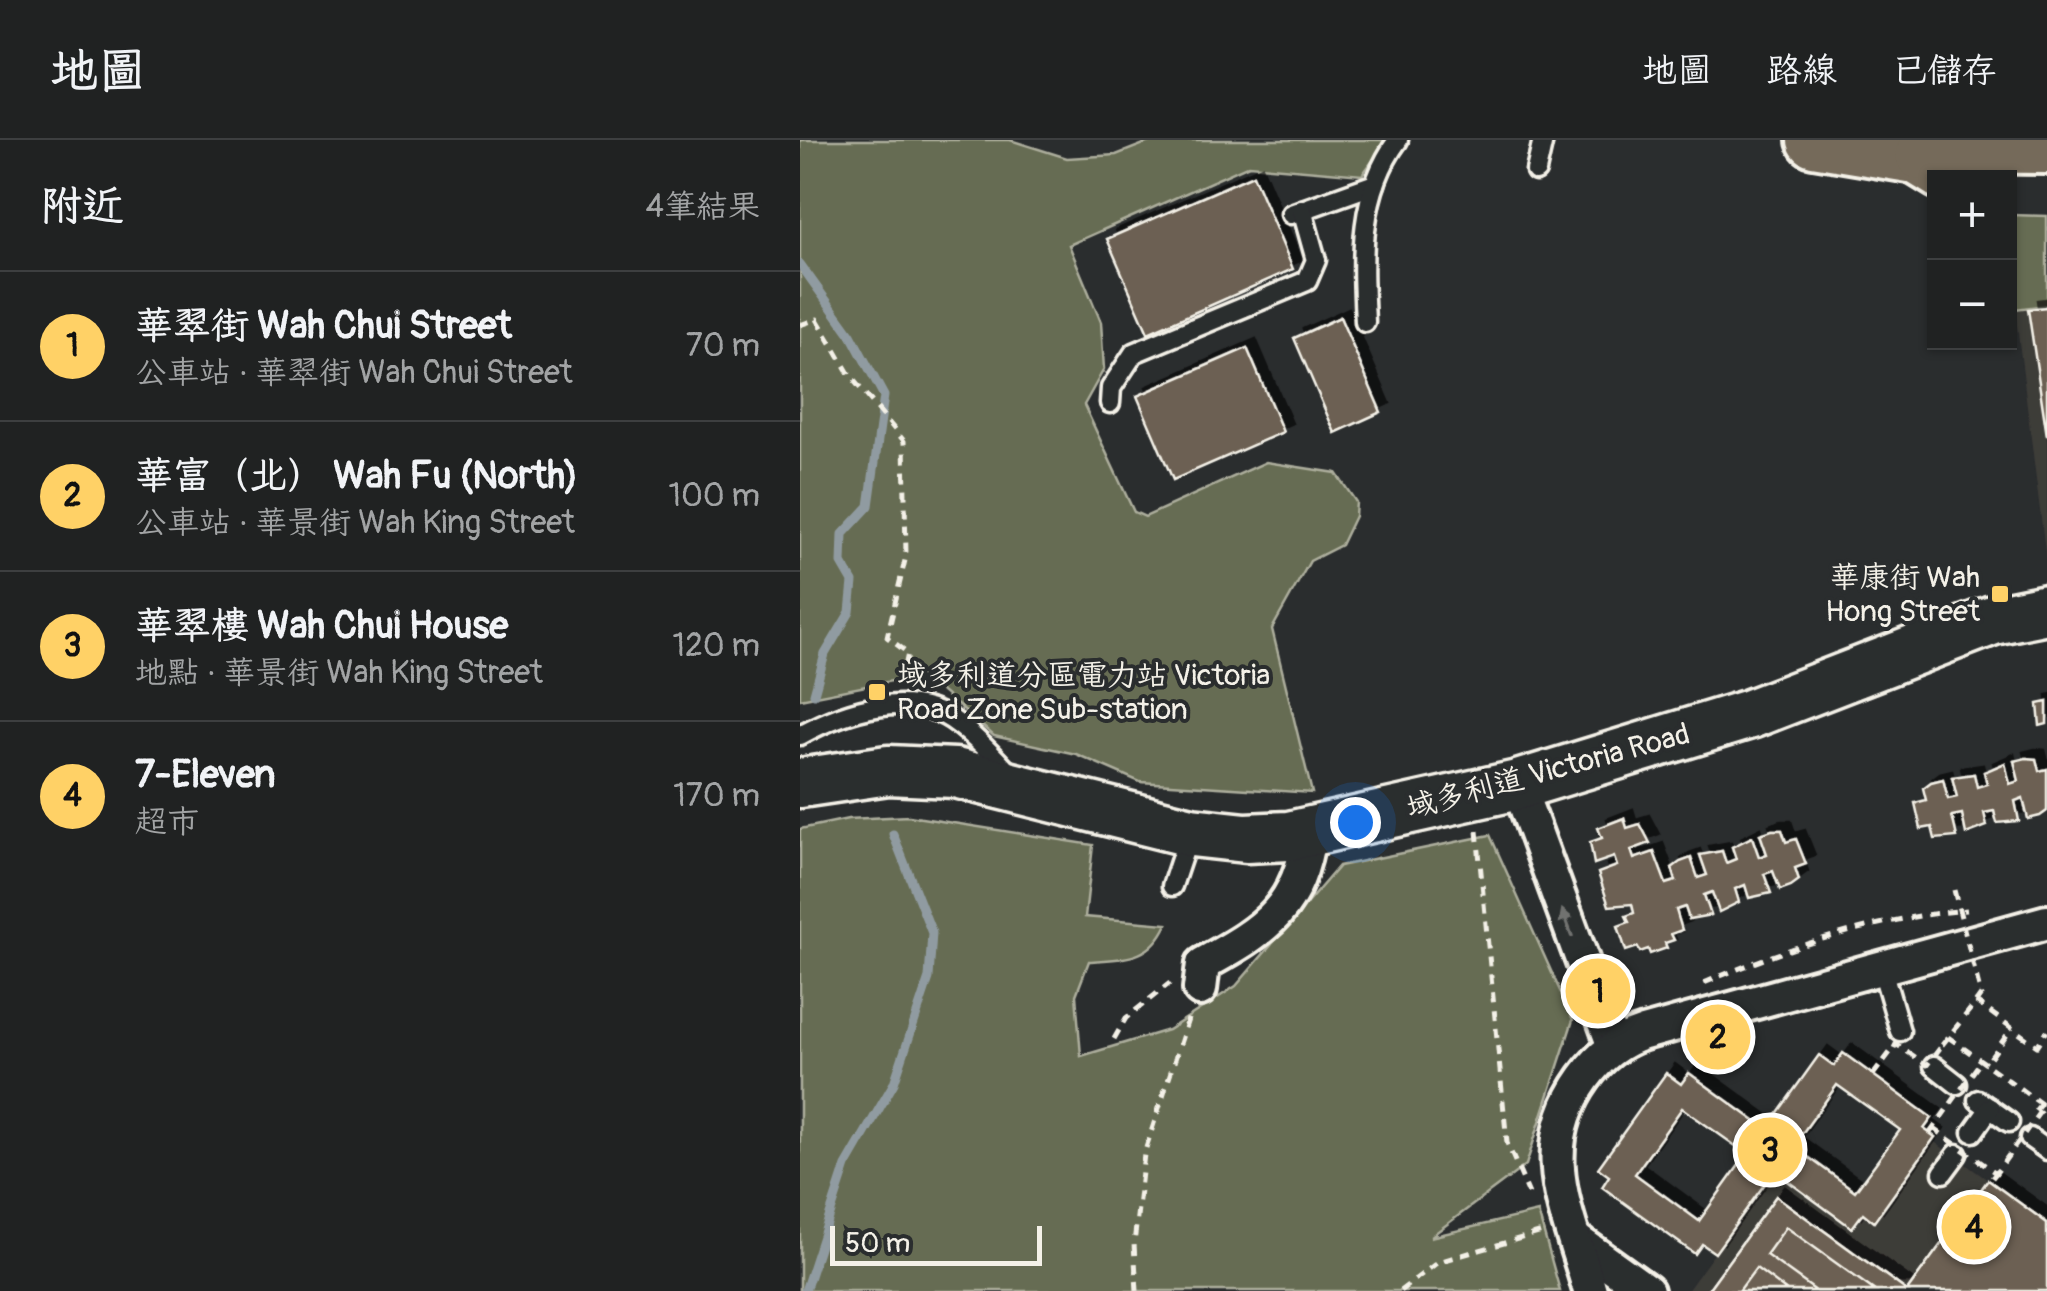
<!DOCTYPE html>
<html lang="zh-TW">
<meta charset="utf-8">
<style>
:root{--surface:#202222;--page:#282a2a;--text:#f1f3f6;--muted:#a2a4a5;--line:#3d3f40;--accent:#ffd166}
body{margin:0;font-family:Pangolin,"LXGW WenKai TC",sans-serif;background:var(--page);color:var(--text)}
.controls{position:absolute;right:30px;top:30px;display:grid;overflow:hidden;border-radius:0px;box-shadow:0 2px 8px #0004}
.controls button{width:90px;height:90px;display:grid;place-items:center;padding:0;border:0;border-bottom:2px solid var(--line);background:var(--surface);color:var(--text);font:50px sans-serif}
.scale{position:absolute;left:30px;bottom:25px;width:212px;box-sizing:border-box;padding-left:10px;border:5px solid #f4f1e8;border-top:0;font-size:28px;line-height:35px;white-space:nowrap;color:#f4f1e8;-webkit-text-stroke:8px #2a2d2e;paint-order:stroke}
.you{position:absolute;left:555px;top:682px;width:35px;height:35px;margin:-25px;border:8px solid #fff;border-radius:50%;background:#1a73e8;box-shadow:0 0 0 15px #1a73e833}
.badge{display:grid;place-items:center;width:65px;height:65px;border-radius:50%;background:var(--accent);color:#111;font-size:32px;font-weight:700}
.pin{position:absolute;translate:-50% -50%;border:5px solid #fff;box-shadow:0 2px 10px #0006}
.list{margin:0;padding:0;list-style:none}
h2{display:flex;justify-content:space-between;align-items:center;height:130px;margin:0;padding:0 40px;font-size:42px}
h2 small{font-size:32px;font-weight:400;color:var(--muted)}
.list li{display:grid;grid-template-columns:65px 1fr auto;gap:30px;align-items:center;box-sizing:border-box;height:150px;padding:0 40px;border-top:2px solid var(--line)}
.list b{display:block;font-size:38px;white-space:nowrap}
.list p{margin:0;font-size:32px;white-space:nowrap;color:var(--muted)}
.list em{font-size:32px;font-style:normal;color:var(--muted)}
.map{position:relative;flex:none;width:1247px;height:1151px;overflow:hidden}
header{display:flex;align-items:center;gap:60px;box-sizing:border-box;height:140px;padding:0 50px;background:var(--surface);border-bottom:2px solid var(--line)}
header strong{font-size:48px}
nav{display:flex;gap:55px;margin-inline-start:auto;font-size:35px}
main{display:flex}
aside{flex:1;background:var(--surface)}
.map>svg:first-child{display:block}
.built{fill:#3e3c39}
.green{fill:#666c52;stroke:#adae9d;stroke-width:2.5}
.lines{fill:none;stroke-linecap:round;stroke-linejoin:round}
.stream{stroke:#909ba1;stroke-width:9}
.building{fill:#6c6052;stroke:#f4f1e8;stroke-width:2.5;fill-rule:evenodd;filter:url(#shadow)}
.lane-casing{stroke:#f4f1e8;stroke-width:25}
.street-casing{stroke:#f4f1e8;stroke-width:40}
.secondary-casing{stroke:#f4f1e8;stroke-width:55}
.primary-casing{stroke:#f4f1e8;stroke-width:60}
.path{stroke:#f4f1e8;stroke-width:5;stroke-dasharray:10 8;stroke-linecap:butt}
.lane{stroke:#2a2d2e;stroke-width:18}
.street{stroke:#2a2d2e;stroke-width:32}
.secondary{stroke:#2a2d2e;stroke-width:48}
.primary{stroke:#746a5a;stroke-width:52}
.path-bridge{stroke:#f4f1e8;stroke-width:5;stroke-dasharray:10 8;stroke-linecap:butt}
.oneway{fill:#71726f}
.poi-dot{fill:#ffd166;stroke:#2a2d2e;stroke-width:4}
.labels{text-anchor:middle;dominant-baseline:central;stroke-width:8;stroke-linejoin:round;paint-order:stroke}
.poi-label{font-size:30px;fill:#f4f1e8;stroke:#2a2d2e;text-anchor:end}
.street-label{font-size:30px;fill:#f4f1e8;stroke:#2a2d2e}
</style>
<header>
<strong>地圖</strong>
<nav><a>地圖</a><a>路線</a><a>已儲存</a></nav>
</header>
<main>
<aside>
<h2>附近<small>4筆結果</small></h2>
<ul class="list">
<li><span class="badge">1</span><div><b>華翠街 Wah Chui Street</b><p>公車站 · 華翠街 Wah Chui Street</p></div><em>70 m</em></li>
<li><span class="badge">2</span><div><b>華富（北） Wah Fu (North)</b><p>公車站 · 華景街 Wah King Street</p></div><em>100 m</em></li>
<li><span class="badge">3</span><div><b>華翠樓 Wah Chui House</b><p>地點 · 華景街 Wah King Street</p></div><em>120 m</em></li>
<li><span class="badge">4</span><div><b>7-Eleven</b><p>超市</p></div><em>170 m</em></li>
</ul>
</aside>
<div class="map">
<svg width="1247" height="1151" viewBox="0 0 1247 1151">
<defs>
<filter id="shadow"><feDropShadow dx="9" dy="-9" stdDeviation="0" flood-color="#0009"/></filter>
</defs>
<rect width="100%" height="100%" fill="#2a2d2e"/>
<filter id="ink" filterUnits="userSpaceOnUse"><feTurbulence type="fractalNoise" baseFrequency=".01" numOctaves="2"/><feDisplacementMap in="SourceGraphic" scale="20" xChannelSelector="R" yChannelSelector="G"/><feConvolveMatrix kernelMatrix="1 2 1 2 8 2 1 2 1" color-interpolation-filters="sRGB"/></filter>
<g filter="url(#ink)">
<g class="built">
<polygon points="1247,165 1247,427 1215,169"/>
<polygon points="1133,1001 1247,1082 1247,1151 887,1151 974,1031 1052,1088 1063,1073 1075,1081"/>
</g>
<g class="green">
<polygon points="0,0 210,0 267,18 316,15 354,0 588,0 562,35 449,25 269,105 301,182 304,229 284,265 334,372 345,377 466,322 536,333 556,362 555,376 541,405 510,421 472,489 512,653 340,642 276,614 194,596 122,535 0,559"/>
<polygon points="1210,75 1247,76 1247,165 1215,169 1210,164"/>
<path d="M109,676L293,705L285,777L367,784C350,821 325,818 289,821L276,855L281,916L368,890L436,846L539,726L690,695L773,880L726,1025L630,1097L738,1072L760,1151H0V689L48,679Z"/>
</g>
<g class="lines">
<g class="stream">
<polyline points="0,124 51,195 84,256 69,366 43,394 42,423 53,442 50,472 25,514 14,554"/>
<polyline points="5,1151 46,1026 94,943 129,838 132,793 93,694"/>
</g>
</g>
<g class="building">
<polygon points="453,35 493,129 348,193 307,99"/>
<polygon points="1247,167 1247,296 1228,169"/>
<polygon points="540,177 581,272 535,293 494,198"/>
<polygon points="447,208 483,292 373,340 337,256"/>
<polygon points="1247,562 1247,584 1240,586 1238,564"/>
<polygon points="1226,618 1236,619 1239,631 1247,629 1247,671 1240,676 1228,679 1223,658 1215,661 1219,681 1197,683 1194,671 1184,673 1187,686 1166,694 1162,674 1152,676 1157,697 1135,699 1132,687 1121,689 1115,663 1126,660 1123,648 1131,642 1143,639 1148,659 1157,657 1152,637 1174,634 1177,647 1187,644 1184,632 1205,623 1210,644 1219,641 1214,621"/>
<polygon points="824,678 827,688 840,684 850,703 831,710 834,719 854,712 866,744 876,741 872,728 880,722 891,718 898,738 907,735 900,715 922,711 926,723 936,719 932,707 952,697 959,717 967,714 960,694 972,690 982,690 986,702 996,699 1006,724 995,728 999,740 991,746 980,750 973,731 964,734 971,753 949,758 945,745 935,749 939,762 919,772 912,752 904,755 911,775 889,779 885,767 876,770 882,790 871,794 874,800 865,803 867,808 850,814 848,809 840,812 838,807 826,811 818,786 829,782 826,776 834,773 832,764 809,766 798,733 817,726 814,717 794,724 790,702 802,698 798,688"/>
<path d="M1043,913L1132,978L1124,989L1135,997L1074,1082L1063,1073L1052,1088L974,1031L915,1113L902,1104L895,1114L802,1047L809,1036L798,1028L866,933L881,944L889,933L966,989L1019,915L1034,926ZM1037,945L1100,990L1055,1051L993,1006ZM882,968L947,1014L899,1081L835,1034Z"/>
<polygon points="1188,1040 1247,1083 1247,1151 1221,1151 1187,1127 1173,1147 1178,1151 1107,1151"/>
<polygon points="1188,1040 1247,1083 1247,1151 1107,1151"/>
<polygon points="976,1056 1107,1151 907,1151"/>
<polygon points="976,1056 1107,1151 907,1151"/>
<polygon points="986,1087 1075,1151 1016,1151 966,1115"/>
<polygon points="956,1128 987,1151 939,1151"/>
</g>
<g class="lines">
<g class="lane-casing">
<g id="lane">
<polyline points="736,31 743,0"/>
<polyline points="491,74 575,44"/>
<path d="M565,182C562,119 558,54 598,0"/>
<polyline points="310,263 311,248 334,213 507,141 516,120 502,70"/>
<path d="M0,595C46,570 111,548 158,584C177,598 194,617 210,634"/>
<polyline points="372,746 390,692"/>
<polyline points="1082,829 1100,891"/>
<polyline points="1134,926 1157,944"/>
<polyline points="1178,960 1209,982"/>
<polyline points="1173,992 1190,968"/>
<polyline points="1230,998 1247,1010"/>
<polyline points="1143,1033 1157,1014"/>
</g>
</g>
<g class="street-casing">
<g id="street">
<polyline points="718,645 814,907"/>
<path d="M400,849L403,824C469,788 498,768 510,691"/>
<polyline points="776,1100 847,1151"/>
<path d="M790,1151C769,1075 732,1010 784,938C799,917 818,901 844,893L1247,782"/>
</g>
</g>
<g class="secondary-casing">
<polyline id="secondary" points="0,643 88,630 155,633 391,692 446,698 489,696 718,645 950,574 1193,480 1247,469"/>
</g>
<g class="primary-casing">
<g id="primary">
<polyline points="1014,0 1116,17 1142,33 1172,38"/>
<polyline points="1122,14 1144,6 1247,7"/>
</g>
</g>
<g class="path">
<polyline points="0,185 17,179 51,237 104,301 106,416 87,497 108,513 101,546"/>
<polyline points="677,691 707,1003 729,1054"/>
<path d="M904,843C988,807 1076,778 1167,770"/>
<polyline points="1148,897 1186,924 1212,888"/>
<polyline points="314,899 326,878 370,843"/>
<polyline points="1142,905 1176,862 1237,906 1247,891"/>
<polyline points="1073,935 1092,910"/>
<polyline points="1235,971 1247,956"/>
<polyline points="1192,1038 1196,1033"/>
<polyline points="337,1151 334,1104 344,1014 390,873"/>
<polyline points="600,1151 638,1122 742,1092"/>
</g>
<use href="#lane" class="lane"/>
<use href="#street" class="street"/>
<use href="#secondary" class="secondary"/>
<use href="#primary" class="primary"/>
<g class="path-bridge">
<polyline points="1154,750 1181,855 1176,862"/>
<polyline points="1094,908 1096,904 1127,925 1140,908"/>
<polyline points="1133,988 1196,1033 1244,966 1186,924"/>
<polyline points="1130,993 1181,921"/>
</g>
</g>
<defs><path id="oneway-solid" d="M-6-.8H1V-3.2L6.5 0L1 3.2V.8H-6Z" transform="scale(2.5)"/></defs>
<use class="oneway" href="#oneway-solid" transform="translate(767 783) rotate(-110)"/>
</g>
<g class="poi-dot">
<rect x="1190" y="444" width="20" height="20" rx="5"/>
<rect x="67" y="542" width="20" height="20" rx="5"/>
</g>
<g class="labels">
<g class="poi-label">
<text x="1180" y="437">華康街 Wah<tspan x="1180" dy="34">Hong Street</tspan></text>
<text x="97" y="535" text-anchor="start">域多利道分區電力站 Victoria<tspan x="97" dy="34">Road Zone Sub-station</tspan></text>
</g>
<g class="street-label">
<text transform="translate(748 631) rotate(-15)">域多利道 Victoria Road</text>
</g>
</g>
</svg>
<div class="controls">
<button>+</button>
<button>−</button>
</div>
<div class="scale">50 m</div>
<div class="you"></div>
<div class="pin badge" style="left:798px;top:851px">1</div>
<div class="pin badge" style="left:918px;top:897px">2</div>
<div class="pin badge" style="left:970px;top:1010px">3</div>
<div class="pin badge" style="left:1174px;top:1087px">4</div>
</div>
</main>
